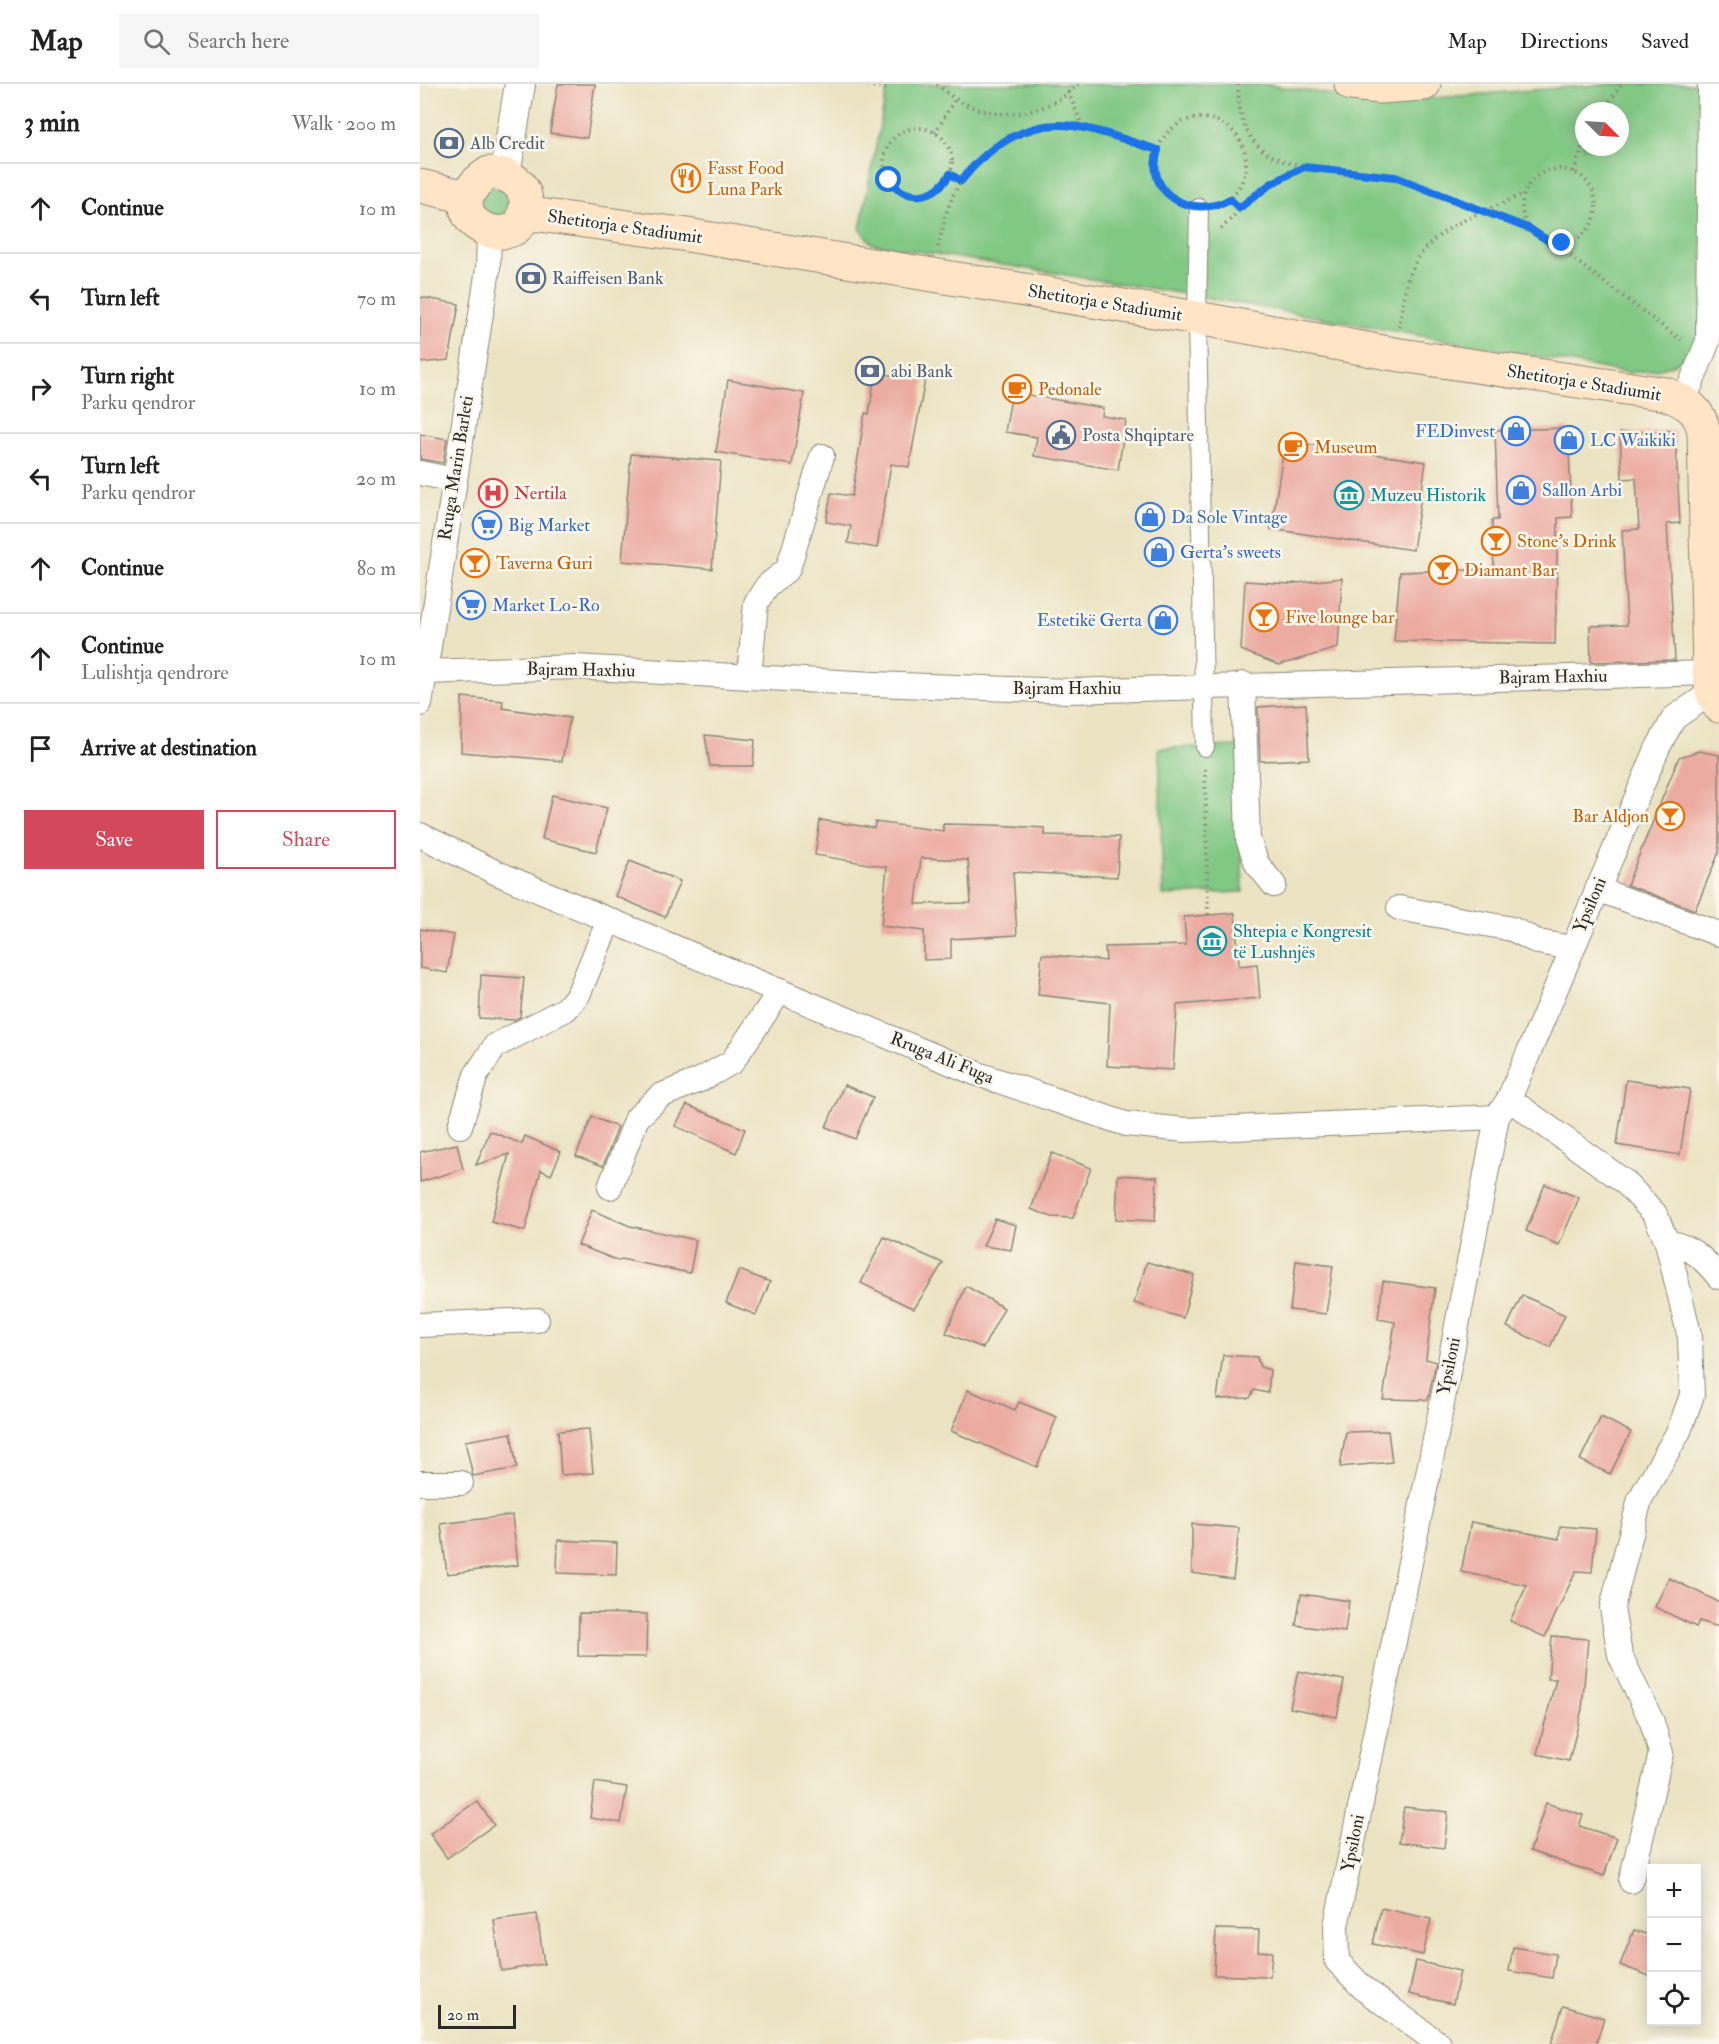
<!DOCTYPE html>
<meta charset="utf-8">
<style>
:root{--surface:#fff;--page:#f6f6f6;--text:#222;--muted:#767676;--line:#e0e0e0;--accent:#d1495b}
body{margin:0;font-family:"IM FELL Double Pica",serif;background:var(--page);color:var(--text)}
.controls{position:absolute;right:18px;bottom:18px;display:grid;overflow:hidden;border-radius:0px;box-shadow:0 3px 15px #0003}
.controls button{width:54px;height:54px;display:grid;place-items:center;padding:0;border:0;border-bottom:2px solid var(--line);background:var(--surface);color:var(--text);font:30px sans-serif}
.compass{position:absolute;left:1155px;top:18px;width:54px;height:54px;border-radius:50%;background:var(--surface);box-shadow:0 3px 15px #0003;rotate:114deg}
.scale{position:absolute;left:18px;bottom:15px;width:78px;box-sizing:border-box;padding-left:6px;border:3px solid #2b2b2b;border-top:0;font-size:16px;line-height:21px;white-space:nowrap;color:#2b2b2b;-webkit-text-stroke:4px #fbf7ec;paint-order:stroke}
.stop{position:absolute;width:18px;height:18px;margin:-14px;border:4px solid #1a73e8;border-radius:50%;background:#fff}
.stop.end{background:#1a73e8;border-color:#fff;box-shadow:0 2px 6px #0008}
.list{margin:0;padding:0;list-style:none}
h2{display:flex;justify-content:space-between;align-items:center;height:78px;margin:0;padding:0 24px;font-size:26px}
h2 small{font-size:20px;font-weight:400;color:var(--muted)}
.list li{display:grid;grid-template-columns:39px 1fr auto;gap:18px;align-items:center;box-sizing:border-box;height:90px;padding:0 24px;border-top:2px solid var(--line)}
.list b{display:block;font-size:22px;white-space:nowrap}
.list p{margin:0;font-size:20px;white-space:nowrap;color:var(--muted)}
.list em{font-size:20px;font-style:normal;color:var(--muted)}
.actions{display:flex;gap:12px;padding:18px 24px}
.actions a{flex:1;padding:14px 0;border:2px solid var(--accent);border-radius:0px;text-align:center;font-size:21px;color:var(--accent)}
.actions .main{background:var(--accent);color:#fff}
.icon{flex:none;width:33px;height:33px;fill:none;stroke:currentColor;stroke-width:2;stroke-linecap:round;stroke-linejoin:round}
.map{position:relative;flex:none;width:1299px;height:1960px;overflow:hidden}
header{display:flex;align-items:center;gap:36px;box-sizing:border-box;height:84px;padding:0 30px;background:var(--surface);border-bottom:2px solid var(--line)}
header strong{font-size:28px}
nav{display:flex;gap:33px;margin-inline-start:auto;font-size:21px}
.search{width:420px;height:54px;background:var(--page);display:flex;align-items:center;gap:15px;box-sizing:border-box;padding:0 21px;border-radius:0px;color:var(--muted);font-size:22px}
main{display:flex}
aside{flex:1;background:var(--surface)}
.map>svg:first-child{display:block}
.green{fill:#81c884;stroke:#567a58;stroke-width:1.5;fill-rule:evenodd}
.building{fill:#ecaba1;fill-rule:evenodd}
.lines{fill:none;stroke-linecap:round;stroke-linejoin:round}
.pedestrian-casing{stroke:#8b8776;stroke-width:20}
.minor-casing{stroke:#8b8776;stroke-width:26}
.tertiary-casing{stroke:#8b8776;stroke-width:32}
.secondary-casing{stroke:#8b8776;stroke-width:35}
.path{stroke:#8b8776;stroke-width:4;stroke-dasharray:1.5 4.5;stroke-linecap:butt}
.pedestrian{stroke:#fff;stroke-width:18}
.minor{stroke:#fff;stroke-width:24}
.tertiary{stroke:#fff;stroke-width:30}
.secondary{stroke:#ffe4c6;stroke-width:33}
.route{stroke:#1a73e8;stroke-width:8}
.labels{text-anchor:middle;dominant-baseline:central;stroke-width:5;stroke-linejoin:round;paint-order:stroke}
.service-label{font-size:18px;fill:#4e5e75;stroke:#fbf7ec;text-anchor:start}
.food-label{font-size:18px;fill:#c56008;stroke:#fbf7ec;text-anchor:start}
.street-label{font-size:18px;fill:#2b2b2b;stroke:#fbf7ec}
.shop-label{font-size:18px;fill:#366cbe;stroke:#fbf7ec;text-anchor:start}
.health-label{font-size:18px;fill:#be3a42;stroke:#fbf7ec;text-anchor:start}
.culture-label{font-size:18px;fill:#0d838f;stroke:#fbf7ec;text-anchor:start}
</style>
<header>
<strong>Map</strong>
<div class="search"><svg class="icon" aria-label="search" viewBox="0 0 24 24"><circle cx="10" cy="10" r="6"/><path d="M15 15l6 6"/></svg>Search here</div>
<nav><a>Map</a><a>Directions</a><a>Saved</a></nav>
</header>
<main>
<aside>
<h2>3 min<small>Walk · 200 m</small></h2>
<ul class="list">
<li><svg class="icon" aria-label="ahead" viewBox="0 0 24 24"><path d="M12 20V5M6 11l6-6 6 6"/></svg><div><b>Continue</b></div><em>10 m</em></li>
<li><svg class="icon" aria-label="left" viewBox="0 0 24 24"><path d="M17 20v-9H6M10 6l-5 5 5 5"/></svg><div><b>Turn left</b></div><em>70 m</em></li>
<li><svg class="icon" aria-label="right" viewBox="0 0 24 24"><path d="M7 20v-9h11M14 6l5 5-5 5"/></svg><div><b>Turn right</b><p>Parku qendror</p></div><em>10 m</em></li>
<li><svg class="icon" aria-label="left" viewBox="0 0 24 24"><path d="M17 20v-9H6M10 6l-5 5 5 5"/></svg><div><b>Turn left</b><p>Parku qendror</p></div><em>20 m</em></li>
<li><svg class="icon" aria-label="ahead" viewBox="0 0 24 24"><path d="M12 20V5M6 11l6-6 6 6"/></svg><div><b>Continue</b></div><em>80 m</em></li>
<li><svg class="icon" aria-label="ahead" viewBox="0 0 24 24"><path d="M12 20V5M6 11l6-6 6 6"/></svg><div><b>Continue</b><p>Lulishtja qendrore</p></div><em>10 m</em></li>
<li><svg class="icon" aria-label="arrive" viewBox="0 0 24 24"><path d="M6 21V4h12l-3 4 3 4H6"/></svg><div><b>Arrive at destination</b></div></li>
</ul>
<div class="actions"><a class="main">Save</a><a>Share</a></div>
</aside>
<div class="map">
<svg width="1299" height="1960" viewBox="0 0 1299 1960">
<rect width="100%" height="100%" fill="#fbf7ec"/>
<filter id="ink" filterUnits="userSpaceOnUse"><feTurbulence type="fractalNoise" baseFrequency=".0167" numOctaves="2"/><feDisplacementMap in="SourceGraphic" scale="12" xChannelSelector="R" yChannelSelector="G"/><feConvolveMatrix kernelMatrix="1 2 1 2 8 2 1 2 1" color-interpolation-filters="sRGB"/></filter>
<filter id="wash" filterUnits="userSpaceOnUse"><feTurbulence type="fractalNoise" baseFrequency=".008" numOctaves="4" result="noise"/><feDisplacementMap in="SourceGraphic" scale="24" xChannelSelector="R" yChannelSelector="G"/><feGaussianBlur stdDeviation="1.35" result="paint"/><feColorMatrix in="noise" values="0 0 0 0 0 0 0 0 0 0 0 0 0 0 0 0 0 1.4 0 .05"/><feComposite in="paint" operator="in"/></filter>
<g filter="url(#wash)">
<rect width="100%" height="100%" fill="#ebe3c2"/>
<g class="green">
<path d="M468,0H843L961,18L1189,0H1277L1284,236C1265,283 1257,284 1208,289L778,212L452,160L440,145ZM1164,27H1200V63H1164Z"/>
<polygon points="69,104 90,106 92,133 62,130 62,109"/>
<polygon points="818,662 823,808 743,811 739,664"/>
</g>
<g id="blocks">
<g class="building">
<polygon points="138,0 175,0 167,54 130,49"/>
<polygon points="0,213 39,220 29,276 0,279"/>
<polygon points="455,289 505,296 489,383 471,380 457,464 428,459 431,442 406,438 411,409 432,412 445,329 449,330"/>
<polygon points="308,296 384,309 372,381 296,368"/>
<polygon points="592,308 683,324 682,332 706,336 698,386 614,372 617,353 585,348"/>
<polygon points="1148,344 1152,433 1138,434 1135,560 974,557 980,488 1074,485 1072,436 1078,436 1075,346"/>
<polygon points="1255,346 1260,439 1247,440 1255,576 1171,578 1170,542 1207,541 1202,446 1219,445 1216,394 1202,395 1200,349"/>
<polygon points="0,350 27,355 23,379 0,375"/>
<polygon points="865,357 1006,378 993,466 851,445"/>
<polygon points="211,370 301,377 292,485 202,477"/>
<polygon points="922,494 918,564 859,581 821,566 825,497 868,500"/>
<polygon points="42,613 83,617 82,624 150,634 142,677 41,668"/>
<polygon points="886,620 889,675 840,677 838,623"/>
<polygon points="285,651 335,656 333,682 290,682"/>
<polygon points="1279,667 1299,671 1299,768 1275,826 1207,801 1259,673"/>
<polygon points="132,711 187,724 176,768 122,755"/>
<path d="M400,736L454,744L455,738L523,747V740L572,741L625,744V751L699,753L697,793L593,788L597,851L531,855V875L504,876V847L461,842L467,783L395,771ZM501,774L548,776L551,819L496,820Z"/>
<polygon points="210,777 260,797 245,833 195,812"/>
<polygon points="815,829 819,882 837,880 840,914 757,921 753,986 687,982 690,919 618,911 622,870 686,877 685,863 766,861 764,833"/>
<polygon points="0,845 34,851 27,889 0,884"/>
<polygon points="61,891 104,894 100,933 94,936 59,934"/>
<polygon points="1206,996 1270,1005 1260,1071 1197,1061"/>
<polygon points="424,1001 453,1013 435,1055 406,1043"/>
<polygon points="267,1021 325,1045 316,1069 255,1042"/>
<polygon points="172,1033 198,1043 183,1082 156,1072"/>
<polygon points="70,1047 102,1060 105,1052 141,1068 131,1091 121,1086 105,1147 71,1138 89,1070 56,1081"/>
<polygon points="37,1060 43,1085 0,1098 0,1068"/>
<polygon points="632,1069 671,1084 653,1134 632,1133 611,1125"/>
<polygon points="698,1091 737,1093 735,1137 696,1135"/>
<polygon points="1125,1100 1159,1114 1139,1161 1106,1147"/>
<polygon points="172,1126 210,1142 276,1156 270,1189 201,1175 199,1177 158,1161"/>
<polygon points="575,1135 596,1141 591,1166 563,1162"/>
<polygon points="464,1153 523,1179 494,1225 441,1199"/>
<polygon points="876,1177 913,1182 906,1230 870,1226"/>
<polygon points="727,1178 774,1191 763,1234 714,1219"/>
<polygon points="319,1186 350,1198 336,1231 306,1219"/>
<polygon points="963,1197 1015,1204 1006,1275 1016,1278 1008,1316 963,1315 975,1238 958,1235"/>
<polygon points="546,1202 584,1224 563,1264 526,1249"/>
<polygon points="1102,1211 1145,1231 1130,1263 1087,1243"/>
<polygon points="803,1271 837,1273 840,1283 850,1286 848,1309 834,1306 830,1314 797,1315"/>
<polygon points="548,1306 595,1326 599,1318 637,1333 617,1383 531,1347"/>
<polygon points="1181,1333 1211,1348 1190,1390 1160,1376"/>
<polygon points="169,1345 173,1389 141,1391 138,1347"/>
<polygon points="968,1347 972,1378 920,1383 926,1348"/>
<polygon points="91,1349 97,1384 53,1392 45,1357"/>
<polygon points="92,1431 98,1481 27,1490 21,1440"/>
<polygon points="1051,1438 1139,1455 1140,1442 1176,1445 1172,1488 1156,1487 1125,1553 1090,1537 1107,1501 1041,1488"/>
<polygon points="772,1440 819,1444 813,1495 772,1489"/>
<polygon points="138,1456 197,1459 196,1491 137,1489"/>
<polygon points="1249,1494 1299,1518 1299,1543 1279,1537 1276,1543 1235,1523"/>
<polygon points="881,1510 929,1517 925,1548 876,1541"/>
<polygon points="159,1529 227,1530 226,1573 158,1572"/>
<polygon points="1132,1552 1168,1555 1162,1625 1149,1677 1117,1670 1136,1595 1128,1595"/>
<polygon points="878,1587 924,1596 917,1633 870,1624"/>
<polygon points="175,1698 207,1703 201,1739 170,1734"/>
<polygon points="57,1717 74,1741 27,1774 10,1750"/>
<polygon points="1126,1719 1163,1731 1159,1742 1197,1754 1184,1792 1110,1767"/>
<polygon points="984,1723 1028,1728 1024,1764 979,1758"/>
<polygon points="961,1824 1011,1835 1003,1871 953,1860"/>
<polygon points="117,1830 124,1880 81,1887 74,1836"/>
<polygon points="796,1845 839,1846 838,1867 852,1868 850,1893 794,1891"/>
<polygon points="1214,1846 1232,1852 1232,1893 1200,1881"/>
<polygon points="1093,1863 1136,1870 1132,1894 1089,1887"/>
<polygon points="996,1877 1040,1887 1033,1920 989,1910"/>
<polygon points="1143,1922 1184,1934 1176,1960 1131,1960"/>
</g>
</g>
</g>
<g filter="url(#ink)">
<use href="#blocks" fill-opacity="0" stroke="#8b8776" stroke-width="1.5"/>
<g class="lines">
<g class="pedestrian-casing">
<polyline id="pedestrian" points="779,124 777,234 785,663"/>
</g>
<g class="minor-casing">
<g id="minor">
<polyline points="1264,317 1288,257 1290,0"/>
<polyline points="0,389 34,396"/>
<polyline points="5,588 155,583 454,600 649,607 1289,589"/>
<polyline points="329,593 336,519 347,502 368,485 402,372"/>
<polyline points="823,600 828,755 837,780 854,801"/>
<polyline points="0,620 68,185 69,148"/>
<polyline points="0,751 77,789 555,989 706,1040 766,1046 1077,1033"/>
<polyline points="1177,805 1299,850"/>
<polyline points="979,824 1092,845 1118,858 1152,864"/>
<polyline points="1089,1015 1205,1098 1235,1130 1247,1158 1270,1254 1272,1311 1259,1347 1220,1415 1192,1524 1200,1571 1232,1638 1241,1669 1211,1797"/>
<polyline points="40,1042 56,991 75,962 146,925 158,911 189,836"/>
<polyline points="190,1103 217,1034 240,1012 282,995 312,978 360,907"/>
<path d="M1247,1158C1272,1163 1282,1173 1299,1193"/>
<polyline points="0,1241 117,1236"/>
<polyline points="0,1399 41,1399"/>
<polyline points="1019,1960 944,1905 917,1877 916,1842 1014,1361 1077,1033 1089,1015 1238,663 1254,634 1292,608"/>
</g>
</g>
<g class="tertiary-casing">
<polyline id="tertiary" points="85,91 100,0"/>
</g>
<g class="secondary-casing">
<g id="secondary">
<polyline points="931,0 959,3 1004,0"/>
<path d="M69,89C0,134 107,180 106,119C106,105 97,96 85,91"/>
<polyline points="0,102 47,113"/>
<path d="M104,129L261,150L777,234L974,270L1246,310C1267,318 1280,326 1284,348L1289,589L1292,608L1299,622"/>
</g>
</g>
<g class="path">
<polyline points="441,0 468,5"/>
<path d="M517,0C555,39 619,40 658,0"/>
<path d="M818,0C818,47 835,74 883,82"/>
<polyline points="648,8 664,45"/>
<polyline points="1183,27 1201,0"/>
<circle cx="781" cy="79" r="45"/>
<circle cx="498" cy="78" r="34"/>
<polyline points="515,49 535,15"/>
<circle cx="1139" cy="122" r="37"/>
<polyline points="1154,88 1164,58"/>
<polyline points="530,90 541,97"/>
<polyline points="810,115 819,124"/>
<polyline points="801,145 836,110 884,83 975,93 1110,145"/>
<polyline points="1131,158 1261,256"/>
<path d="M518,163C522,147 525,129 532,114C551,70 605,33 654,42C682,47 711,59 738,67"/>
<path d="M979,243C983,224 984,201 993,183C1012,142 1066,128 1103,110"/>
<polyline points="785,685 788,831"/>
</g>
<use href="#pedestrian" class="pedestrian"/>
<use href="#minor" class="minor"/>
<use href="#tertiary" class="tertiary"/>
<use href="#secondary" class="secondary"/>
</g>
</g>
<g class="lines" filter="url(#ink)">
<path class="route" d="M469,96C488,119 515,115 530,90L541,97C567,63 608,35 653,42C679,45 713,59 738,66C723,111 774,136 810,115L819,124L852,99L884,83L975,93L1110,145L1130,158L1142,159"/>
</g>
<defs>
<g id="bank-ring" transform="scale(1.5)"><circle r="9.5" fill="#fbf7ec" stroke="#5c6f8a" stroke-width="1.5"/><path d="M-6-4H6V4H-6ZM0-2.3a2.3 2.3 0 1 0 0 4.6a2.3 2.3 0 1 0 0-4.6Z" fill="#5c6f8a"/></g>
<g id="restaurant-ring" transform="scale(1.5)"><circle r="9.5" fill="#fbf7ec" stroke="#e8710a" stroke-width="1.5"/><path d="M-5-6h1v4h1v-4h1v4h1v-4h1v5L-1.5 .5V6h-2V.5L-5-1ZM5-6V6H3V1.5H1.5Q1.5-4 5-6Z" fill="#e8710a"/></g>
<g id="cafe-ring" transform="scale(1.5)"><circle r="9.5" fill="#fbf7ec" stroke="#e8710a" stroke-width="1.5"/><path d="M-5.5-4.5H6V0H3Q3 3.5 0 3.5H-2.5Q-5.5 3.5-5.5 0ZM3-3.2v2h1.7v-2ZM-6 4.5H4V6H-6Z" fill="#e8710a"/></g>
<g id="shop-ring" transform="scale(1.5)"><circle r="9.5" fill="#fbf7ec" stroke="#3f7fe0" stroke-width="1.5"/><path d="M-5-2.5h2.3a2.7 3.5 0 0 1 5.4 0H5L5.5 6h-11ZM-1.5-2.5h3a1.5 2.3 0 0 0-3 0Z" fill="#3f7fe0"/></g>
<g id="civic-ring" transform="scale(1.5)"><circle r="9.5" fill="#fbf7ec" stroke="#5c6f8a" stroke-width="1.5"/><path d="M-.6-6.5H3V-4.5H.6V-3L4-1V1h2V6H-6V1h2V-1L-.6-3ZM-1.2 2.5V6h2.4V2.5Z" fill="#5c6f8a"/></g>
<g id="hospital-ring" transform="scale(1.5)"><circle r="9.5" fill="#fbf7ec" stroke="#e0444e" stroke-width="1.5"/><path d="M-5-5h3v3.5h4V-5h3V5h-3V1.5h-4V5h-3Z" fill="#e0444e"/></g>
<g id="museum-ring" transform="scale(1.5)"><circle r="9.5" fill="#fbf7ec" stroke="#0f9aa8" stroke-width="1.5"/><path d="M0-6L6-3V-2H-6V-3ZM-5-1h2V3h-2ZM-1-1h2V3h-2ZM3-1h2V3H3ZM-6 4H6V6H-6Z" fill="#0f9aa8"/></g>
<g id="supermarket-ring" transform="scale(1.5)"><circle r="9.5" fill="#fbf7ec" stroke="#3f7fe0" stroke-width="1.5"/><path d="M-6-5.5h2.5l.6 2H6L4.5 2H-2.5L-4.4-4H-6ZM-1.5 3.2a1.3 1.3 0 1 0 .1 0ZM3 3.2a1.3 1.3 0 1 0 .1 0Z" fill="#3f7fe0"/></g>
<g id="bar-ring" transform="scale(1.5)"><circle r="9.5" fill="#fbf7ec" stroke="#e8710a" stroke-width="1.5"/><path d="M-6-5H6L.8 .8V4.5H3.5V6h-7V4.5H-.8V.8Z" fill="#e8710a"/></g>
</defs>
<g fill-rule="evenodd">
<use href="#bank-ring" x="29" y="59"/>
<use href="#restaurant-ring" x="266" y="94"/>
<use href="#bank-ring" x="111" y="194"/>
<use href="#bank-ring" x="450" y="287"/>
<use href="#cafe-ring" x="597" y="305"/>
<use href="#shop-ring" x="1096" y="347"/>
<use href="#civic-ring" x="641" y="351"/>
<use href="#shop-ring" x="1149" y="356"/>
<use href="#cafe-ring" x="873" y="363"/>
<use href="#shop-ring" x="1101" y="406"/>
<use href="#hospital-ring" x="73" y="409"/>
<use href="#museum-ring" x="929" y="411"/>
<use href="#shop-ring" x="730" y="433"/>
<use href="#supermarket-ring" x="67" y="441"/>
<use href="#bar-ring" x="1076" y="457"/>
<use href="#shop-ring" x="739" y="468"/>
<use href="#bar-ring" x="55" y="479"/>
<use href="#bar-ring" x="1023" y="486"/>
<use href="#supermarket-ring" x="51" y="521"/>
<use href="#bar-ring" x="844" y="533"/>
<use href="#shop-ring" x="743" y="536"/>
<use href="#bar-ring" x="1250" y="732"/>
<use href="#museum-ring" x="792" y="857"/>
</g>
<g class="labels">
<g class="service-label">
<text x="50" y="59">Alb Credit</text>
<text x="132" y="194">Raiffeisen Bank</text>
<text x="471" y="287">abi Bank</text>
<text x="662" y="351">Posta Shqiptare</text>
</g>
<g class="food-label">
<text x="287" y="84">Fasst Food<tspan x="287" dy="21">Luna Park</tspan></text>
<text x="618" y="305">Pedonale</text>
<text x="894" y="363">Museum</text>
<text x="1097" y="457">Stone's Drink</text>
<text x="76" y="479">Taverna Guri</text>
<text x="1044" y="486">Diamant Bar</text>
<text x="865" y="533">Five lounge bar</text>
<text x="1229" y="732" text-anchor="end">Bar Aldjon</text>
</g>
<g class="street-label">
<text transform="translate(205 143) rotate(8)">Shetitorja e Stadiumit</text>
<text transform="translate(685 219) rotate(9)">Shetitorja e Stadiumit</text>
<text transform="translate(1164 299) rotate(9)">Shetitorja e Stadiumit</text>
<text transform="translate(36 384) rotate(-81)">Rruga Marin Barleti</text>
<text transform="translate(161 586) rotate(1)">Bajram Haxhiu</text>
<text transform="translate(1133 593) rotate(-1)">Bajram Haxhiu</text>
<text x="647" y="604">Bajram Haxhiu</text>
<text transform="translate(1170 821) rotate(-67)">Ypsiloni</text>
<text transform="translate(522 974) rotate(22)">Rruga Ali Fuga</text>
<text transform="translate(1029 1282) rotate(-79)">Ypsiloni</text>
<text transform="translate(933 1759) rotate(-79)">Ypsiloni</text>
</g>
<g class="shop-label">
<text x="1075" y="347" text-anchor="end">FEDinvest</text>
<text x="1170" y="356">LC Waikiki</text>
<text x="1122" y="406">Sallon Arbi</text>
<text x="751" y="433">Da Sole Vintage</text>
<text x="88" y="441">Big Market</text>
<text x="760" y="468">Gerta's sweets</text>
<text x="72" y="521">Market Lo-Ro</text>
<text x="722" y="536" text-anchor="end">Estetikë Gerta</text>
</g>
<g class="health-label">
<text x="94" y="409">Nertila</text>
</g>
<g class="culture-label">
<text x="950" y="411">Muzeu Historik</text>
<text x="813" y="847">Shtepia e Kongresit<tspan x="813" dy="21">të Lushnjës</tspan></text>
</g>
</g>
</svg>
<div class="controls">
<button>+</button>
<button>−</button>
<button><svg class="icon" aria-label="locate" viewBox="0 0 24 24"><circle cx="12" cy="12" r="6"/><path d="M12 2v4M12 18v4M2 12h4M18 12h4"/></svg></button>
</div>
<svg class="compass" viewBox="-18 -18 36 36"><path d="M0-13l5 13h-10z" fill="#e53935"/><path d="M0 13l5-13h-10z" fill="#767676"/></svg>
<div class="scale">20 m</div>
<div class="stop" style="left:469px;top:96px"></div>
<div class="stop end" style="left:1142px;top:159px"></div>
</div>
</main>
